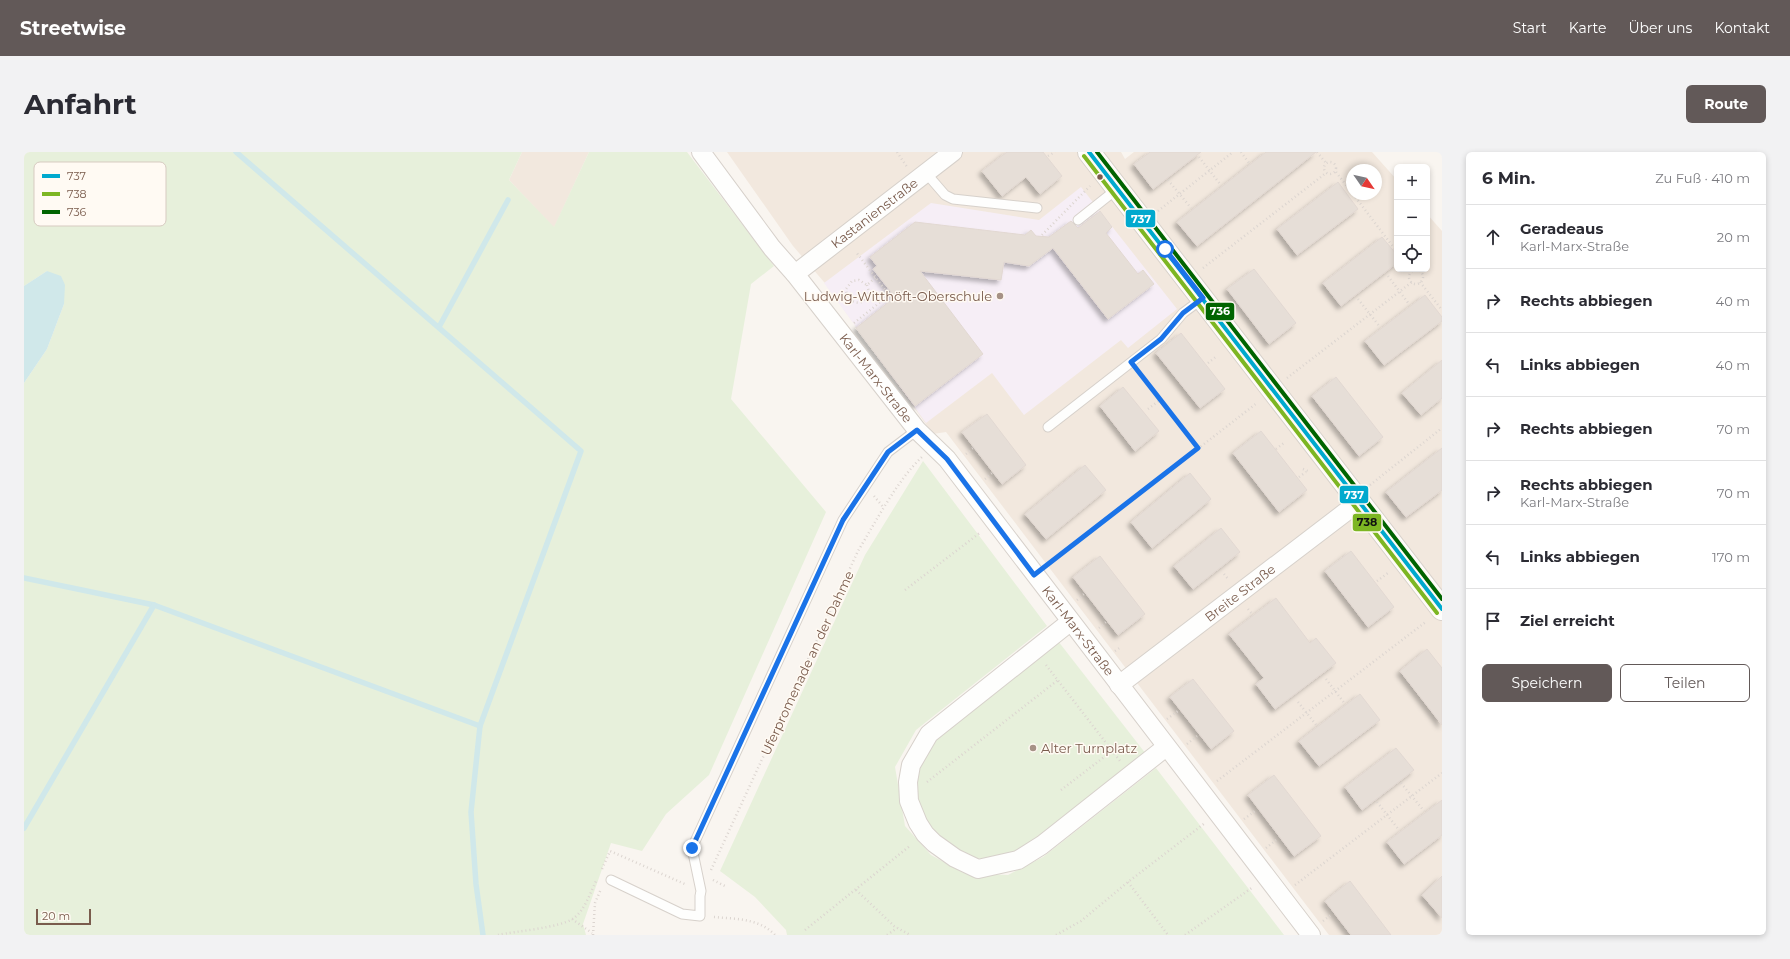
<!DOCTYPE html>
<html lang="de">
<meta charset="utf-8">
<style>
:root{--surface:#fff;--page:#f2f2f3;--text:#2b2b33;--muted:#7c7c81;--line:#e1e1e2;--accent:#625958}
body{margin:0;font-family:Montserrat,sans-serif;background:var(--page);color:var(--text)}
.controls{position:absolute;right:12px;top:12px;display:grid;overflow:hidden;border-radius:6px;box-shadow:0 2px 6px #0003}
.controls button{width:36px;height:36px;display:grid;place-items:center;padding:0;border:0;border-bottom:1px solid var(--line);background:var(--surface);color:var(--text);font:20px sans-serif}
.compass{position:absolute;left:1322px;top:12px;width:36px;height:36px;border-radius:50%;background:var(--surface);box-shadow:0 2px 6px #0003;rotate:124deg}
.scale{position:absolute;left:12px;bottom:10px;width:55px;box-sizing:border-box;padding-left:4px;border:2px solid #7a5c4d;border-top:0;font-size:11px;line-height:14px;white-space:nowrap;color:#7a5c4d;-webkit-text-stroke:3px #fffaf3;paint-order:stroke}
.stop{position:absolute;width:12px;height:12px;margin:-9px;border:3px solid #1a73e8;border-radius:50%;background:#fff}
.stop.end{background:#1a73e8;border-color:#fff;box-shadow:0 1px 4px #0008}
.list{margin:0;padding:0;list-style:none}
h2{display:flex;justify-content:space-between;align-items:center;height:52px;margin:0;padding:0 16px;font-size:17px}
h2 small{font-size:13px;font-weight:400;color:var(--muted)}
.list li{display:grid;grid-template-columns:26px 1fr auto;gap:12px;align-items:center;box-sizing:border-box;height:64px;padding:0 16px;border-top:1px solid var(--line)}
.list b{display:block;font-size:15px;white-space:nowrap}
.list p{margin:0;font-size:13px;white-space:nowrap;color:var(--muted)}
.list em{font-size:13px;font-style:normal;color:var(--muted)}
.actions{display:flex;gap:8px;padding:12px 16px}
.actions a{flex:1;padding:9px 0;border:1px solid var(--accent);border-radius:6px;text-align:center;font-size:14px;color:var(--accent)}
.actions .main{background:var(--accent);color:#fff}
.icon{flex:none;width:22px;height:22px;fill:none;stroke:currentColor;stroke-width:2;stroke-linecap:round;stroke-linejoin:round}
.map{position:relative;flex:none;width:1418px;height:783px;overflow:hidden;border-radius:6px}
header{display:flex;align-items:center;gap:24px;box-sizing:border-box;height:56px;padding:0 20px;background:var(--accent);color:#fff}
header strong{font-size:19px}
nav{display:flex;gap:22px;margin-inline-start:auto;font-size:14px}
.intro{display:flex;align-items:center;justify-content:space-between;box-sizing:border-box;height:96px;padding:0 24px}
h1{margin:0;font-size:28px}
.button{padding:10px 18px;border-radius:6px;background:var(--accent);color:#fff;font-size:14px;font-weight:700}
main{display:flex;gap:24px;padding:0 24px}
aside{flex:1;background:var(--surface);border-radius:6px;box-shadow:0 2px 6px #0003}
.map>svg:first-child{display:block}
.residential{fill:#f2e8de;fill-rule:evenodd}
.education{fill:#f6eef6}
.green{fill:#e7f0db}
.water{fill:#d0e8ea}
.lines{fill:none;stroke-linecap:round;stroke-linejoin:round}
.stream{stroke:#d0e8ea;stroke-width:5.5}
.building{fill:#e6ded7;stroke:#e2d8d2;filter:url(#shadow)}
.service-casing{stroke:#d7d1cb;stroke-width:11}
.minor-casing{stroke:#d7d1cb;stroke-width:20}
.secondary-casing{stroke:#d9d2cb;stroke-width:24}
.path{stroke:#dcd5d0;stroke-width:2.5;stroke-dasharray:1 3;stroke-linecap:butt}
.service{stroke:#fefefd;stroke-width:9}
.minor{stroke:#fefefd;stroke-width:18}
.secondary{stroke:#fefefd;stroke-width:22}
.bus-1-casing{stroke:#fffaf3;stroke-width:7}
.bus-2-casing{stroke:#fffaf3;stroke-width:7}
.bus-3-casing{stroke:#fffaf3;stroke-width:7}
.bus-1{stroke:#00a9ce;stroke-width:4}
.bus-2{stroke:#7db623;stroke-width:4}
.bus-3{stroke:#006400;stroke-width:4}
.route{stroke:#1a73e8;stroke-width:5}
.bus-dot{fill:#7a5c4d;stroke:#fffaf3;stroke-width:1.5}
.poi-dot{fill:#a69286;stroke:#fffaf3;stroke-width:1.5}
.labels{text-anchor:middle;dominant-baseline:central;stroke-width:3;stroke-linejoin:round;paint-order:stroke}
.street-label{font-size:13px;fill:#7a5c4d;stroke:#fffaf3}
.poi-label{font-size:13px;fill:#7a5c4d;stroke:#fffaf3;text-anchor:end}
.key{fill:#fffaf3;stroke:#d7cbc1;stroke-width:1}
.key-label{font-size:11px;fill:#7a5c4d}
.line-badge{stroke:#fffaf3;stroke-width:1.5}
.badge-label{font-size:11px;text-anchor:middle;font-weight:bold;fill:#fff}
.pale-badge-label{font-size:11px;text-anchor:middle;font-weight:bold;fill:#111}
</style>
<header>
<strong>Streetwise</strong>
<nav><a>Start</a><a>Karte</a><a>Über uns</a><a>Kontakt</a></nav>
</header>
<div class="intro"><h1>Anfahrt</h1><a class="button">Route</a></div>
<main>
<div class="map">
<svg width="1418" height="783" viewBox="0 0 1418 783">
<defs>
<filter id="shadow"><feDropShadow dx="-3.5" dy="3.5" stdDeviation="2" flood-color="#0004"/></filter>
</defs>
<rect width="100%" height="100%" fill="#f9f5f0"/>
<g class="residential">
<polygon points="498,0 565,0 530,76 485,28"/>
<path d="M703,0H1097L1101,7L1110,0H1348L1373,28V117H1403V62L1418,79V783H1305L922,280L909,282L800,130L769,94ZM1328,18H1352V42H1328Z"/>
</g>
<polygon class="education" points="1057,35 1153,157 1104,196 1097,188 1000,263 968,221 902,271 800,131 907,51 1015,68"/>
<g class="green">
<polygon points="0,0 498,0 485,28 530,75 565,0 663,0 750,114 727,132 707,247 802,360 685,623 642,662 618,699 587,691 559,772 562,783 0,783 0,231 23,197 40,152 23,119 0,134"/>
<polygon points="899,309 1023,474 892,578 871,615 881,674 907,703 940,721 984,723 1019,705 1132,616 1260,783 763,783 762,778 731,745 696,719 841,403"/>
<polygon points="1034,489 1122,602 998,698 961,708 938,702 914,688 899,666 891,641 892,614 905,589"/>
</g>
<polygon class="water" points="23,119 37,124 41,133 40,152 23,197 0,231 0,134"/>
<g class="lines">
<g class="stream">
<polyline points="212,0 557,299 456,574 447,660 452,732 459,783"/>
<polyline points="415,175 484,48"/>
<polyline points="0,426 130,453 456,574"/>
<polyline points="0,676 130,453"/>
</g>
</g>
<g class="building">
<polygon points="983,0 1019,0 1038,24 1016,42 1002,25 978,44 958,19"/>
<polygon points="1126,0 1177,0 1129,37 1110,12"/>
<polygon points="1242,0 1292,0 1173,94 1153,70"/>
<polygon points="1314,30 1334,57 1273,103 1253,77"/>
<polygon points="1076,59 1088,75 1082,81 1114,122 1119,118 1130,132 1084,167 1029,96 1005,114 980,110 977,128 896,119 959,202 891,254 832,176 871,145 849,117 853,114 846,105 891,70 1001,83 1007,78 1012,84 1025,85 1047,69 1054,76"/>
<polygon points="1358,85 1373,103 1373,111 1317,154 1299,131"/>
<polygon points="1230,117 1272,171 1245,192 1203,137"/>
<polygon points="1401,143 1418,165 1418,169 1360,213 1341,189"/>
<polygon points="1157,181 1201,237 1176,256 1132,201"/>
<polygon points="1418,208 1418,246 1397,263 1378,241"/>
<polygon points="1312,225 1359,285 1335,304 1288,244"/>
<polygon points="1099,235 1135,279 1111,299 1076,254"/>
<polygon points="963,262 1002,313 978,332 938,280"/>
<polygon points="1237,279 1283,338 1255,360 1209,301"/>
<polygon points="1418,296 1418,338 1382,365 1362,340"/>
<polygon points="1061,313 1082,338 1022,387 1001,362"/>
<polygon points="1166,321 1187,347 1128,396 1107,370"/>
<polygon points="1197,376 1216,400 1169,437 1150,414"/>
<polygon points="1327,399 1370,455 1344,475 1301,419"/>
<polygon points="1076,404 1121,462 1094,483 1049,425"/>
<polygon points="1252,446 1286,491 1292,486 1312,511 1251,557 1232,532 1240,526 1205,482"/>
<polygon points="1403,497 1418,516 1418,573 1376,519"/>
<polygon points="1169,527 1210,579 1187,597 1146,545"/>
<polygon points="1336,542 1356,568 1295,614 1275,589"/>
<polygon points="1372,596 1390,618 1338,658 1321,635"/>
<polygon points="1250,623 1297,684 1270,704 1224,643"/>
<polygon points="1418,648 1418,683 1380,712 1363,690"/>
<polygon points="1418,724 1418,766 1398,743"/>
<polygon points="1326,729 1367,783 1327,783 1301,749"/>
</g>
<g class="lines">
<g class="service-casing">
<g id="service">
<polyline points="902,21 921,43 929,47 1013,56"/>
<polyline points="1054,68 1093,37"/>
<polyline points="1024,275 1137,187 1159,161 1178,147"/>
<polyline points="587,728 658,762 676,764 676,744 677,739 668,696 819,368 864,300 893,278"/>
</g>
</g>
<g class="minor-casing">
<g id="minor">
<path id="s1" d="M677,0L748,96L771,122L893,278L923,307L1287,783"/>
<path id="s2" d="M771,122L929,0"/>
<polyline points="1046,470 905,582 887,613 884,630 885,649 894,671 901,682 910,691 931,706 954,717 994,708 1018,693 1142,595"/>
<path id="s3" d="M1095,533L1336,349"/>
</g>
</g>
<g class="secondary-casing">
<polyline id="secondary" points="1065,0 1418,457"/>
</g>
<g class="path">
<polyline points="873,0 883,15"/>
<polyline points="1217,0 1225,11"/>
<polyline points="1293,0 1302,11"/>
<polyline points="1024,4 1031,0"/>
<polyline points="1175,5 1196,32"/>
<circle cx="1306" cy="16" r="6"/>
<polyline points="1312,20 1328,41"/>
<polyline points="1144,28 1167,56"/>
<polyline points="1329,42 1373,100"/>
<polyline points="1134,59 1209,0"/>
<polyline points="1018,83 1066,34"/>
<polyline points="1179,116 1302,21"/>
<circle cx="1392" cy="125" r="7"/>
<polyline points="1364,124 1385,152"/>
<polyline points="1396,130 1418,158"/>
<path d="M843,133L845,140C841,156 823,153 822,137L828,129L835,128L843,133L852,125"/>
<polyline points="1334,147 1356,175"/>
<polyline points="830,171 865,143 832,100"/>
<polyline points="1184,211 1193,204"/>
<polyline points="1115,220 1173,296"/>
<polyline points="1263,226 1388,130"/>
<polyline points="1124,257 1136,248"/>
<polyline points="1252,297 1260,291"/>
<polyline points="942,302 949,296"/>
<polyline points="1279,317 1286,320"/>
<polyline points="1275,325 1282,320"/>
<polyline points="961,327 968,321"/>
<polyline points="1346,333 1418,276"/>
<polyline points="850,344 860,356"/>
<polyline points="1025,412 1233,251"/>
<polyline points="1200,422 1205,428"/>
<polyline points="1353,429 1364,421"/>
<polyline points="881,438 957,380"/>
<polyline points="1053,448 1060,442"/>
<polyline points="1224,457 1228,462"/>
<polyline points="1075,476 1082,470"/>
<polyline points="1091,499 1097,495"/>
<polyline points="1022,513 1096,609"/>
<polyline points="1302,527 1321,552"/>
<polyline points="1274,550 1293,574"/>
<polyline points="1143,567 1154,559"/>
<polyline points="1163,592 1173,584"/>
<polyline points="1193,629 1403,469"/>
<polyline points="903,630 1034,528"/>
<polyline points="1377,631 1400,659"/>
<polyline points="1037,638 1088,599"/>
<polyline points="1353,650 1375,678"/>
<polyline points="1220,667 1231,659"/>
<polyline points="1242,696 1252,688"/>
<polyline points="578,717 586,699 663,733"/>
<path d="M687,718L834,399C851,371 874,327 898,305"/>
<polyline points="689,728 703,735"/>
<polyline points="1104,730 1144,783"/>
<polyline points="1271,733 1418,621"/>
<polyline points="832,738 870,774 886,783"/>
<path d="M690,765C711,767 735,766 751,783"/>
<polyline points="548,767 568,781"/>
<polyline points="1299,769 1308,762"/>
<polyline points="781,778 887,693"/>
<path d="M474,783C492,779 536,776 550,766C561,758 567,739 573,727"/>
<polyline points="569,783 571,751 577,737"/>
<polyline points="863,783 873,776"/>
<polyline points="1032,783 1057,769 1104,730 1181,671"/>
<polyline points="1161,783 1229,735"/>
</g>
<use href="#service" class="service"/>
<use href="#minor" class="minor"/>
<use href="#secondary" class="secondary"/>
<g class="bus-1-casing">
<polyline id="bus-1" points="1065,0 1418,457"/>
</g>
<g class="bus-2-casing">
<polyline id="bus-2" points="1060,4 1413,461"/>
</g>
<g class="bus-3-casing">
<polyline id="bus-3" points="1073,0 1418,447"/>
</g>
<use href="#bus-1" class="bus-1"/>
<use href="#bus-2" class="bus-2"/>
<use href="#bus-3" class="bus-3"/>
</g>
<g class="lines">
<polyline class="route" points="668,696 819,368 864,300 893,278 923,307 1010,423 1174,296 1107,210 1137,187 1159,161 1179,146 1141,97"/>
</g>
<circle class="bus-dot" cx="1076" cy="25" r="3.5"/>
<g class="poi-dot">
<circle cx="976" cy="144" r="4"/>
<circle cx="1009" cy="596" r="4"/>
</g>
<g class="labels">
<g class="street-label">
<text stroke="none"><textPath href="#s2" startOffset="100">Kastanienstraße</textPath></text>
<text stroke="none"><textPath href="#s1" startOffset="286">Karl-Marx-Straße</textPath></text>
<text stroke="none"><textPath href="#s3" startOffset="152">Breite Straße</textPath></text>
<text stroke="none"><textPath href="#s1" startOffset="610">Karl-Marx-Straße</textPath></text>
<text transform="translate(783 511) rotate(-65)">Uferpromenade an der Dahme</text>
</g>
<g class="poi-label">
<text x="968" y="144">Ludwig-Witthöft-Oberschule</text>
<text x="1017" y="596" text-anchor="start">Alter Turnplatz</text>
</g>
</g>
<rect x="10" y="10" width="132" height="64" rx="6" class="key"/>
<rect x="18" y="22" width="18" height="4" fill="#00a9ce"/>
<rect x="18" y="40" width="18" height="4" fill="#7db623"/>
<rect x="18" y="58" width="18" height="4" fill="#006400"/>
<g class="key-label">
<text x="43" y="28">737</text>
<text x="43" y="46">738</text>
<text x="43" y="64">736</text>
</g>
<g class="line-badge">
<rect x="1101" y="57" width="31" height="19" rx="4" fill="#00a9ce"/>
<rect x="1181" y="150" width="30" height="19" rx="4" fill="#006400"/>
<rect x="1315" y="333" width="30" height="19" rx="4" fill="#00a9ce"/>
<rect x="1328" y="361" width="30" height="19" rx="4" fill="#7db623"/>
</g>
<g class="badge-label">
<text x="1117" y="71">737</text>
<text x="1196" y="163">736</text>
<text x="1330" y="347">737</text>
</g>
<g class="pale-badge-label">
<text x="1343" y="374">738</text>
</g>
</svg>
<div class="controls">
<button>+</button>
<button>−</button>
<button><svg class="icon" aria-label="locate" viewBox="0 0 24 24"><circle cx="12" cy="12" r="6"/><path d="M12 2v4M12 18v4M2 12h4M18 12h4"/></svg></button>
</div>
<svg class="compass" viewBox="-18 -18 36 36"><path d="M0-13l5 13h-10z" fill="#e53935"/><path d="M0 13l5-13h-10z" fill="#7c7c81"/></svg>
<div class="scale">20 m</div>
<div class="stop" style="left:1141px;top:97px"></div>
<div class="stop end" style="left:668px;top:696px"></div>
</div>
<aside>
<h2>6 Min.<small>Zu Fuß · 410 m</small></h2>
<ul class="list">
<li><svg class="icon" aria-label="ahead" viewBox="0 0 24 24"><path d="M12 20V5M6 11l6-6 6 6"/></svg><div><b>Geradeaus</b><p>Karl-Marx-Straße</p></div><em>20 m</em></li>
<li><svg class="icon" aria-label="right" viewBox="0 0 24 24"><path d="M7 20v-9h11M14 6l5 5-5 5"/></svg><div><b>Rechts abbiegen</b></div><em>40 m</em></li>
<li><svg class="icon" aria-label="left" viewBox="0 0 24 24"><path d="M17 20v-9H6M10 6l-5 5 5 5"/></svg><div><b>Links abbiegen</b></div><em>40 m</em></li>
<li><svg class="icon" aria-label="right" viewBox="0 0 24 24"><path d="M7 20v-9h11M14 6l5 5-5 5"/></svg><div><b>Rechts abbiegen</b></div><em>70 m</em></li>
<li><svg class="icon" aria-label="right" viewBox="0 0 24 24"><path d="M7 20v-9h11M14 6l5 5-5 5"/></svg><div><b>Rechts abbiegen</b><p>Karl-Marx-Straße</p></div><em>70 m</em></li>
<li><svg class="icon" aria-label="left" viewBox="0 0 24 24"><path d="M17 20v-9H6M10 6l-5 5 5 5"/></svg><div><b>Links abbiegen</b></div><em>170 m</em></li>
<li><svg class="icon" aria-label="arrive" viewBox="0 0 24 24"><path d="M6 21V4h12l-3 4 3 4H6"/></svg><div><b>Ziel erreicht</b></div></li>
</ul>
<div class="actions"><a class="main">Speichern</a><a>Teilen</a></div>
</aside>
</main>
